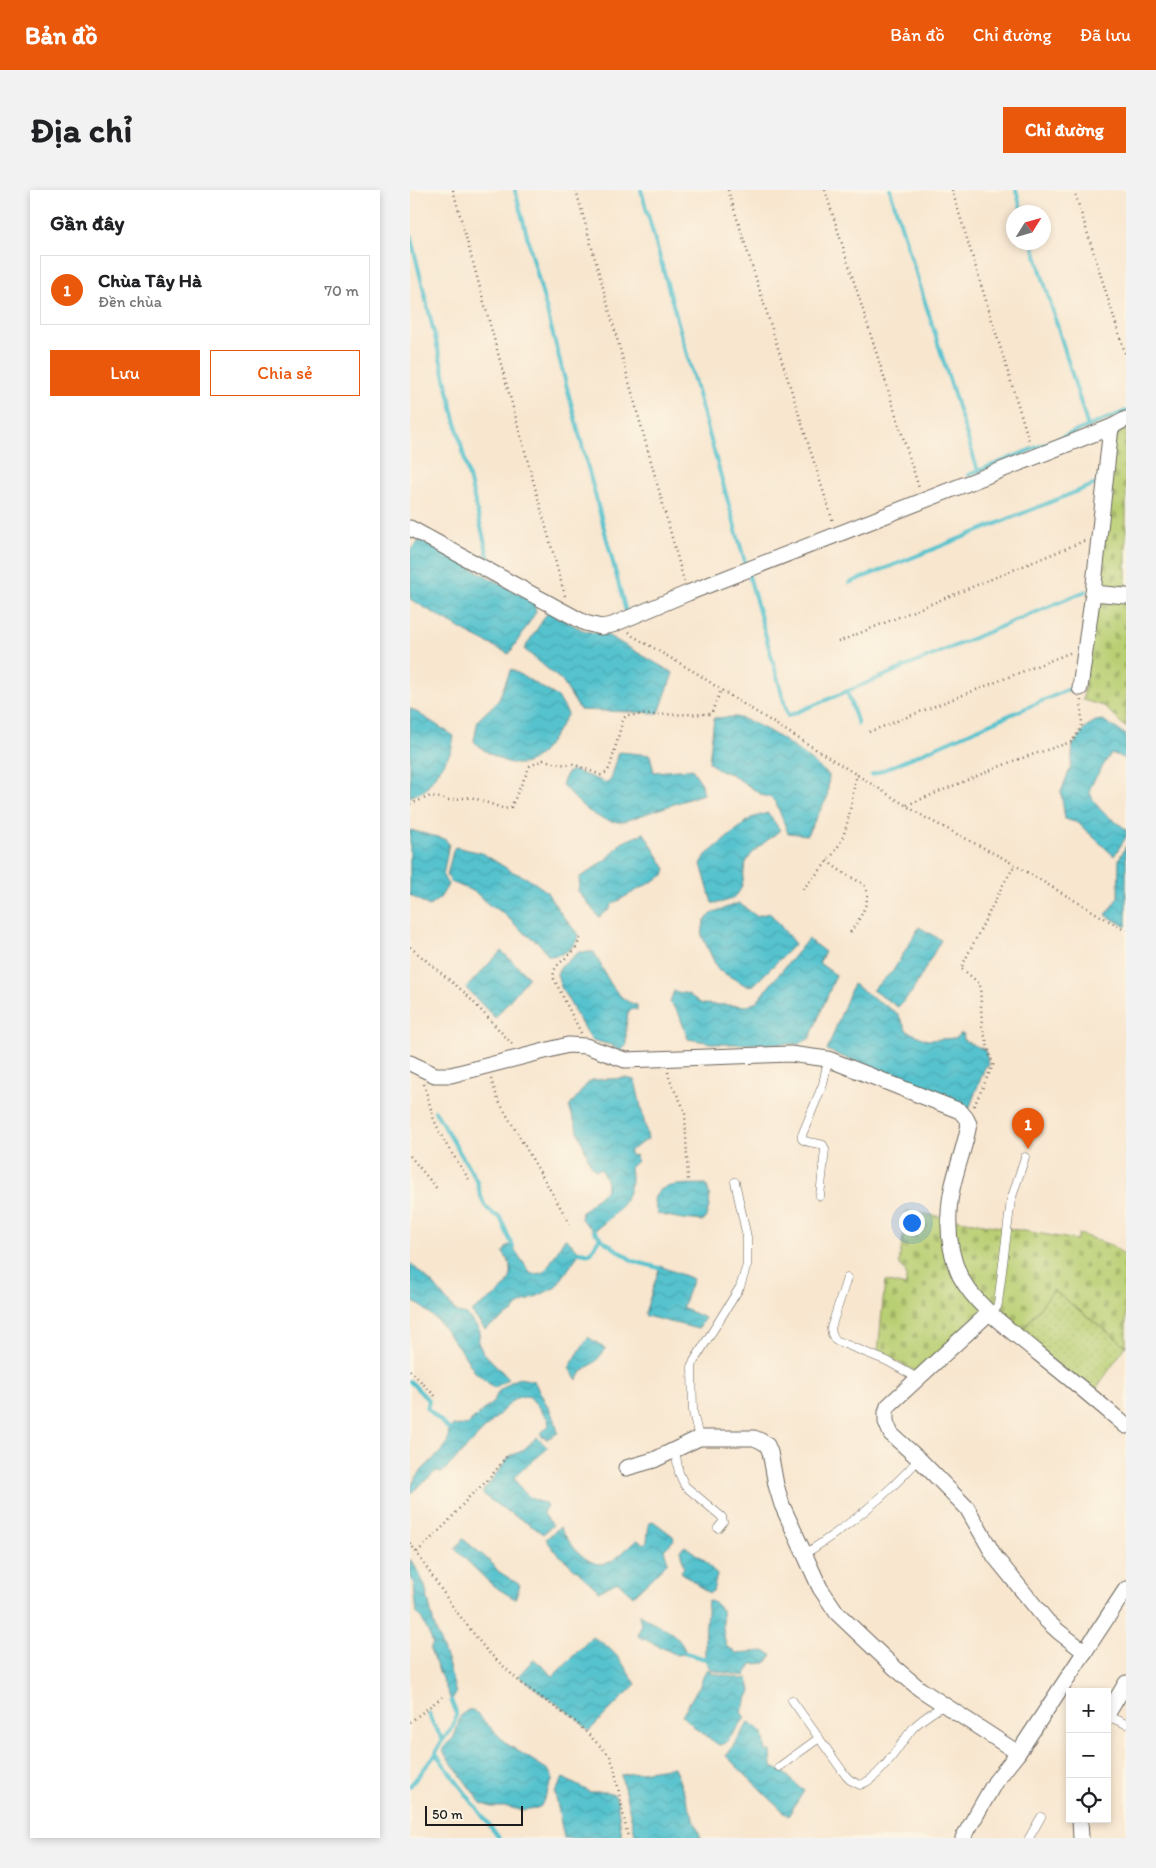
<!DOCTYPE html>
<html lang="vi">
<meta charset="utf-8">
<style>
:root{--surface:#fff;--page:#f2f2f2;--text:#202124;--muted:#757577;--line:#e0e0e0;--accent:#ea580c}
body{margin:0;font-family:Itim,sans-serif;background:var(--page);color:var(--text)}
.controls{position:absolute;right:15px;bottom:15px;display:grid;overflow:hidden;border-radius:0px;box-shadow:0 2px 8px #0003}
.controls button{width:45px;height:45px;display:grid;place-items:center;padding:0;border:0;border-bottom:1px solid var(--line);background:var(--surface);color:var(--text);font:25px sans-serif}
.compass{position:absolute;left:596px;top:15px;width:45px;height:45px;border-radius:50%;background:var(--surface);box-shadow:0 2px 8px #0003;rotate:53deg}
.scale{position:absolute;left:15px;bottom:12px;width:98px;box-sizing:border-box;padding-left:5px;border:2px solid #1c1c1c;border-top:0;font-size:14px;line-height:18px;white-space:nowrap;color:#1c1c1c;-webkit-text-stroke:4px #fcf5e5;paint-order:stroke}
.you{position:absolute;left:501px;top:1032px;width:18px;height:18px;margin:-12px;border:4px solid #fff;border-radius:50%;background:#1a73e8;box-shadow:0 0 0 8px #1a73e833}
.badge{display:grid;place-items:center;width:32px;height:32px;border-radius:50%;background:var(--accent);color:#fff;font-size:16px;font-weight:700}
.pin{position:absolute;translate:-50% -41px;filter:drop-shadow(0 1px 2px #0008)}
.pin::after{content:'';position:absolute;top:26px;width:18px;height:15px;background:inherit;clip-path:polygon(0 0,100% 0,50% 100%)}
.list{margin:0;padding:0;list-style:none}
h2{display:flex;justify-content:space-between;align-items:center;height:65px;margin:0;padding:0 20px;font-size:21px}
h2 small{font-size:16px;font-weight:400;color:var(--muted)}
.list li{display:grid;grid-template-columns:32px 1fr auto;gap:15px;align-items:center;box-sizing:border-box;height:70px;margin:0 10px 10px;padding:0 10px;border:1px solid var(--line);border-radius:0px}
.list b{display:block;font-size:19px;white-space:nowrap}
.list p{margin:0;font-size:16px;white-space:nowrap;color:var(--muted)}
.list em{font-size:16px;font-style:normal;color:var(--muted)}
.actions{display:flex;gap:10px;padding:15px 20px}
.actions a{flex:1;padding:11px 0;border:1px solid var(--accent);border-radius:0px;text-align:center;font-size:18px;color:var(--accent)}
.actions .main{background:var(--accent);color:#fff}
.icon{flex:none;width:28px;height:28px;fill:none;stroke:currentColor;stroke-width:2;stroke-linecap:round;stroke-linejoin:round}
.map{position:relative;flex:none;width:716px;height:1648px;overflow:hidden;border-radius:0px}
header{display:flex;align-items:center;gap:30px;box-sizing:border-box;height:70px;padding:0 25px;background:var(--accent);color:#fff}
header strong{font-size:24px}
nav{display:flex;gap:28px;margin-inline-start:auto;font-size:18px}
.intro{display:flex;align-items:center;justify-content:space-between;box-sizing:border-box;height:120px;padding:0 30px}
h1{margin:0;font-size:35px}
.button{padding:12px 22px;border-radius:0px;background:var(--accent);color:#fff;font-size:18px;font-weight:700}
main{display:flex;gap:30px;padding:0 30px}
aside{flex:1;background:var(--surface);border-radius:0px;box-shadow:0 2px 8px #0003}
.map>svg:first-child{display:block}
.grass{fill:url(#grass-dots);stroke:#6a7648}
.cemetery{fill:url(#cemetery-stones);stroke:#6a7648}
.water{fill:url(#water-waves);stroke:#386f75}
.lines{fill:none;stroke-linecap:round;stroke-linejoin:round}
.stream{stroke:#55c2ce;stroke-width:4}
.service-casing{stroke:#69635b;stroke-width:9}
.minor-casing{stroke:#69635b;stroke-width:17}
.path{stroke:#69635b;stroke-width:2.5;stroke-dasharray:1 4;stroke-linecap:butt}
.service{stroke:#fff;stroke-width:8}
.minor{stroke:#fff;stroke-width:15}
</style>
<header>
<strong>Bản đồ</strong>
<nav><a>Bản đồ</a><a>Chỉ đường</a><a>Đã lưu</a></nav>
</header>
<div class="intro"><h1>Địa chỉ</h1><a class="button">Chỉ đường</a></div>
<main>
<aside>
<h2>Gần đây<small></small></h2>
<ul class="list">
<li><span class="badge">1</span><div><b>Chùa Tây Hà</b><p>Đền chùa</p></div><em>70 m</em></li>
</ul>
<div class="actions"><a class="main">Lưu</a><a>Chia sẻ</a></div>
</aside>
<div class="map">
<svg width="716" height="1648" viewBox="0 0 716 1648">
<defs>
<pattern id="grass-dots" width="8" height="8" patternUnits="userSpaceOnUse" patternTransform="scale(1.25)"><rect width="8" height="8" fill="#b9cf73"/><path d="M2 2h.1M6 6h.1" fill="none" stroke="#9eb163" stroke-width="1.8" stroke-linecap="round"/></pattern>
<pattern id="cemetery-stones" width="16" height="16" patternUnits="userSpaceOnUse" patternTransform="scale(1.25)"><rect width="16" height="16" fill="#b9cf73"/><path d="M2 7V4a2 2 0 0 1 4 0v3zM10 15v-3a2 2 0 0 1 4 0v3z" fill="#9eb163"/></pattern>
<pattern id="water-waves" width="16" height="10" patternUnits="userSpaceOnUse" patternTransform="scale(1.25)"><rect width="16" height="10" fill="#55c2ce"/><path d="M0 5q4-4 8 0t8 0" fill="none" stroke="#49a6b0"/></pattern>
</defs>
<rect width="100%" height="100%" fill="#fcf5e5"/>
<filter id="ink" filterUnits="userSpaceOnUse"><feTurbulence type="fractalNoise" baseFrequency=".02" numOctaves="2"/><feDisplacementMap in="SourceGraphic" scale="10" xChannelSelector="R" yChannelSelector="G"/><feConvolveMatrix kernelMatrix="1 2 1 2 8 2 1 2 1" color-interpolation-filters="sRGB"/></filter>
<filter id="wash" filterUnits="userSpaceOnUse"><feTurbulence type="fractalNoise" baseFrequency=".0096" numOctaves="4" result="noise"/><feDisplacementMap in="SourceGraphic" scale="20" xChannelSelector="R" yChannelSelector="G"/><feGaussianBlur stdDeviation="1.12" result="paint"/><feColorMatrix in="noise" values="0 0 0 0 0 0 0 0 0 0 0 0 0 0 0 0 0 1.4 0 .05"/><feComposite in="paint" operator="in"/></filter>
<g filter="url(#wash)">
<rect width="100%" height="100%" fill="#f8e6cf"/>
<polygon class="grass" points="643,1100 716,1156 683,1203 610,1144"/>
<g class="cemetery">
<polygon points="716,234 716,404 686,401 702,255"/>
<polygon points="685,406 716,410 716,538 694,516 673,510"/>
<polygon points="497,1021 667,1050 669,1044 701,1055 716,1066 716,1156 643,1100 610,1144 585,1123 507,1182 468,1162 475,1091 496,1096 496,1083 489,1073"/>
</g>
<g class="water">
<polygon points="10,350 124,412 126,422 99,464 56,442 0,409 0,360"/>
<polygon points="138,422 175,441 197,445 263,483 249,523 170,520 152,491 114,459"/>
<path d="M101,479L148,507L158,524C139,552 126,590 86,567C78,562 70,559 64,551L68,530L88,511Z"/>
<polygon points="0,518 44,546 41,562 15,600 0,607"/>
<path d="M326,527C362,537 391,563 419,585L417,608L397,645L378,643L366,613L361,608L352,605L321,584L308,580L299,572L304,528Z"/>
<path d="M693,530L716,545V569L704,564L700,565L684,590L679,601C687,621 699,627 716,639V647L704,666L668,633L655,629L651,602L661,576L663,555L677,536L686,531Z"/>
<path d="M209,562L240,565L244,582L282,579L292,594L293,604L212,632C184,632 170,614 152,595L157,583L162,580L197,593L201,589Z"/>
<path d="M358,623L370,640C360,649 345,658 338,669C332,679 335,685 332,695C329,708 314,714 302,713L291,674L296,665L341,628Z"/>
<polygon points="0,640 35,649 39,654 33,686 38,695 30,708 19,716 0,705"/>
<polygon points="234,643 256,679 254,685 202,714 200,719 189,727 168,701 170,687 182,680 200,666 211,653"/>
<polygon points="716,656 716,737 696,725 708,707 709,669"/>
<path d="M45,657L72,663L101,681L119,689L136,701L152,725L167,743L168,748C161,761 154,765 139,766L128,752L114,743L92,722L79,715L65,702L41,692L37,685L43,661Z"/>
<polygon points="329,713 346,726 360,723 385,754 344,795 337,796 308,780 292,746 294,731 304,722"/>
<polygon points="509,737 531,750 502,802 488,817 462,800 483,781"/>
<polygon points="398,749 415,762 409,773 426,785 400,848 389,854 308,854 278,849 269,824 260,812 264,801 278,804 292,814 338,816 346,812"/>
<polygon points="91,761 119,787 85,828 56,798"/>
<path d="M169,762H184C195,782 204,810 227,815V820L223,819L218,822L216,837V856L210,862L201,855L182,850L176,842L150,795L147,784L151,777Z"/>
<polygon points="443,794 488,824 497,841 517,850 546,848 550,844 554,844 553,850 575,860 579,875 575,877 559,919 551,918 417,860"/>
<path d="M215,888L225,890L238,949L219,961L222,966L225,965L227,971L220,978C226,1009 205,1024 184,1041L171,1029L172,1022L195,1001C200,993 194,987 191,979L185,980L180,973L159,917L176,895L182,890Z"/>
<path d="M296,994C302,1007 300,1018 294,1031L272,1029L248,1024C231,990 276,995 296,994Z"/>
<path d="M155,1048L170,1062L146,1097L107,1116L103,1122L75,1139L61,1122C82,1107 117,1092 93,1063L98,1055L103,1057L121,1084L132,1083L136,1080Z"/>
<polygon points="0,1073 24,1095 47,1123 57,1125 70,1141 68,1153 73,1162 99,1189 84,1198 64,1181 53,1163 28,1131 10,1115 0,1111"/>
<polygon points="250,1076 283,1089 272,1118 295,1128 288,1139 236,1126 235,1123"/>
<polygon points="178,1147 196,1159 186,1171 172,1182 167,1190 159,1178"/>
<path d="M109,1188L124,1191L145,1230L148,1243L137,1249L132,1247L131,1243L139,1235L138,1229L120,1207C113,1205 108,1207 102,1211L32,1283L25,1282L0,1304C0,1285 26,1270 36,1255C39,1251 38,1244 39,1239L42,1236L57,1235L83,1212L89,1201L102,1191Z"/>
<path d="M127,1247L138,1258L104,1287C110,1300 120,1311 135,1313L137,1315L133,1323L143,1335L133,1344C114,1329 91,1320 73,1304V1301L100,1266L112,1261Z"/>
<path d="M243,1331L263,1346L264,1350L254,1360L258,1372L223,1406L208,1392L189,1401L144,1360L136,1349L150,1337C159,1353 180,1384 202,1371C210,1366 218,1357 227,1350L234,1354L237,1351L239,1333Z"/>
<polygon points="53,1349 81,1372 88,1381 110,1395 105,1409 82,1395 45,1359"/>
<polygon points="275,1356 294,1370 307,1385 303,1401 299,1403 271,1382 274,1377 270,1360"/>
<polygon points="0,1369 8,1381 15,1396 24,1435 38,1473 46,1504 41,1510 20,1460 23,1453 12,1429 7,1424 4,1395 0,1384"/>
<polygon points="298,1411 304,1412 312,1420 313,1439 316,1456 326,1463 354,1461 362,1465 356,1473 342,1474 335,1486 304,1481 298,1476 295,1469 295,1445"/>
<path d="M229,1424C247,1436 268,1440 276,1463L267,1465L228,1446L231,1435Z"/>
<path d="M182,1447C204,1457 213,1474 226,1494L179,1541L165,1527L108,1486L124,1469L143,1486Z"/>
<polygon points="300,1479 302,1483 334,1489 338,1488 341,1501 331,1522 335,1528 316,1553 309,1555 286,1539 272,1525 290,1495 296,1480"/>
<polygon points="58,1520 63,1520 97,1554 138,1580 142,1586 142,1591 131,1616 127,1618 110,1620 98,1617 81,1617 71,1613 34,1563 33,1558 44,1547 51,1525"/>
<polygon points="339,1532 353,1543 356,1561 361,1561 362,1577 373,1582 394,1601 378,1626 316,1566"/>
<polygon points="264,1577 291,1648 226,1648 211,1585"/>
<polygon points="153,1588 180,1602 197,1602 204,1604 207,1610 212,1648 154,1648 145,1603"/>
</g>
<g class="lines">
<g class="stream">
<polyline points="105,0 216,422"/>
<polyline points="231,0 336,376"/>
<polyline points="480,0 568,281"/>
<polyline points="606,0 612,22"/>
<polyline points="0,44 80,374 83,376"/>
<polyline points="622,52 678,237"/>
<polyline points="558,285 716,221"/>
<polyline points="338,382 378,526 676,401"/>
<polyline points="439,393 688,293"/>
<polyline points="437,501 448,534"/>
<polyline points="462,585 664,497 664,495"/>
<polyline points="25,921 67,991 70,1004 75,1016 83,1024 90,1027 103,1057"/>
<polyline points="184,1041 194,1051 223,1071 249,1078"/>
<polyline points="170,1062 180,1064 190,1047"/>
<polyline points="0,1191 19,1211 17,1218 39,1239"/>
<polyline points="276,1463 295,1469"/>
<path d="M41,1510C43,1515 47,1521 46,1525C46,1541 28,1549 26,1564L89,1648"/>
<polyline points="19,1523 21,1530 33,1550"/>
<polyline points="0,1596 26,1564"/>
</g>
</g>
</g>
<g filter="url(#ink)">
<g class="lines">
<g class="service-casing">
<g id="service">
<path d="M410,1006L415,959L413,955C406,952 398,954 392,949V945L413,894L418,869"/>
<polyline points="437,1088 421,1138 422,1144 425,1150 477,1171 509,1189"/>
<polyline points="579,1123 587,1117 588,1113 601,1010 615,967"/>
<polyline points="289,1248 283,1222 282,1177 284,1171 330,1097 337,1075 337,1047 325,992"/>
<polyline points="265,1260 269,1283 275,1296 312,1327 313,1332 308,1338"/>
<path d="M395,1364C439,1335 473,1309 509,1269"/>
<path d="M382,1510L436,1586L440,1590L450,1595C471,1588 489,1555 503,1538C511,1529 523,1522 534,1515"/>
<polyline points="697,1526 716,1534"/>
<polyline points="369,1577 409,1548"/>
<polyline points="619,1648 631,1627"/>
</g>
</g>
<g class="minor-casing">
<g id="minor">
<polyline points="701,237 716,229"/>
<polyline points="0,338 175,433 191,437 202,435 278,403 701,237 683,403 670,498"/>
<polyline points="683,403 716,406"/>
<path d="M0,873L25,885H41L158,855L176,856L215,870L380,864L418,869L550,921L556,928L559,934C554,964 540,991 539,1023C538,1044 541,1067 550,1086C567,1118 601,1140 628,1163C658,1187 687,1211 716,1236"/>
<polyline points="579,1123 478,1216 476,1222 476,1232 481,1244 509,1269 557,1318 585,1367 637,1431 649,1442 675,1462"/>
<polyline points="216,1278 244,1270 289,1248 344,1248 351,1251 357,1255 360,1262 366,1295 372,1315 410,1398 427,1423 485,1478 510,1499 608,1563"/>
<polyline points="697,1525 716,1493"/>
<polyline points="670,1629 671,1648"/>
<polyline points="553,1648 585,1592 608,1563 716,1399"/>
</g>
</g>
<g class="path">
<polyline points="43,0 155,406"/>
<polyline points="166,0 274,391"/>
<polyline points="318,0 423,332"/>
<polyline points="415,0 509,298"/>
<polyline points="542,0 620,254"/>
<polyline points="664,0 716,166"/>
<polyline points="219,442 223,446 288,484 311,500 516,628 593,668 716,741"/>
<polyline points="428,452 674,351"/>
<polyline points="459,542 662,462"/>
<polyline points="0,614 21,606 39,610 61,607 95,619 101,617 120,576 133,570 156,575 163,574 191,585 197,582 200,577 213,529 217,525 301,524 311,500"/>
<polyline points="497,615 603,571 661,552 669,542 672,535 671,510"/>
<path d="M417,671C424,676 430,681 437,685C442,688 449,691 454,695C465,708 446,735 438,745"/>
<path d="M393,699C406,684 423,668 432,649C440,629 442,605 447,584"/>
<polyline points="0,757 55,803 104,856"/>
<path d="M171,843L144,789C141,775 155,771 163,761C167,757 169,751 171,746"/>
<path d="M258,882C260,897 271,908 275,923L278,992"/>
<polyline points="81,889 88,910 160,1034"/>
<polyline points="14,894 24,930 34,951 60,991"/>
<polyline points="564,916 583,875 572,836 570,794 551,778 594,693 605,675"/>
<polyline points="0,966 28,1000"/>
<polyline points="0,1180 25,1206"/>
<polyline points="0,1353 43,1417 77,1461 111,1493 167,1533 200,1566 204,1577 218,1648"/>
<polyline points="7,1362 36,1334 60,1306 78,1290 97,1266"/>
<polyline points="0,1532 32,1507"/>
</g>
<use href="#service" class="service"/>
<use href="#minor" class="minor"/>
</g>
</g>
</svg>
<div class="controls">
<button>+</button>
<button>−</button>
<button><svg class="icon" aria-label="locate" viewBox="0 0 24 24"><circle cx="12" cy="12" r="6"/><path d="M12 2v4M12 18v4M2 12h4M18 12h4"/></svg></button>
</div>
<svg class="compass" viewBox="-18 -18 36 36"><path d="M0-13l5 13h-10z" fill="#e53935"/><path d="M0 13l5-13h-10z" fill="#757577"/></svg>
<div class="scale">50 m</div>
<div class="you"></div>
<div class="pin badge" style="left:618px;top:959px">1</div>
</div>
</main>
